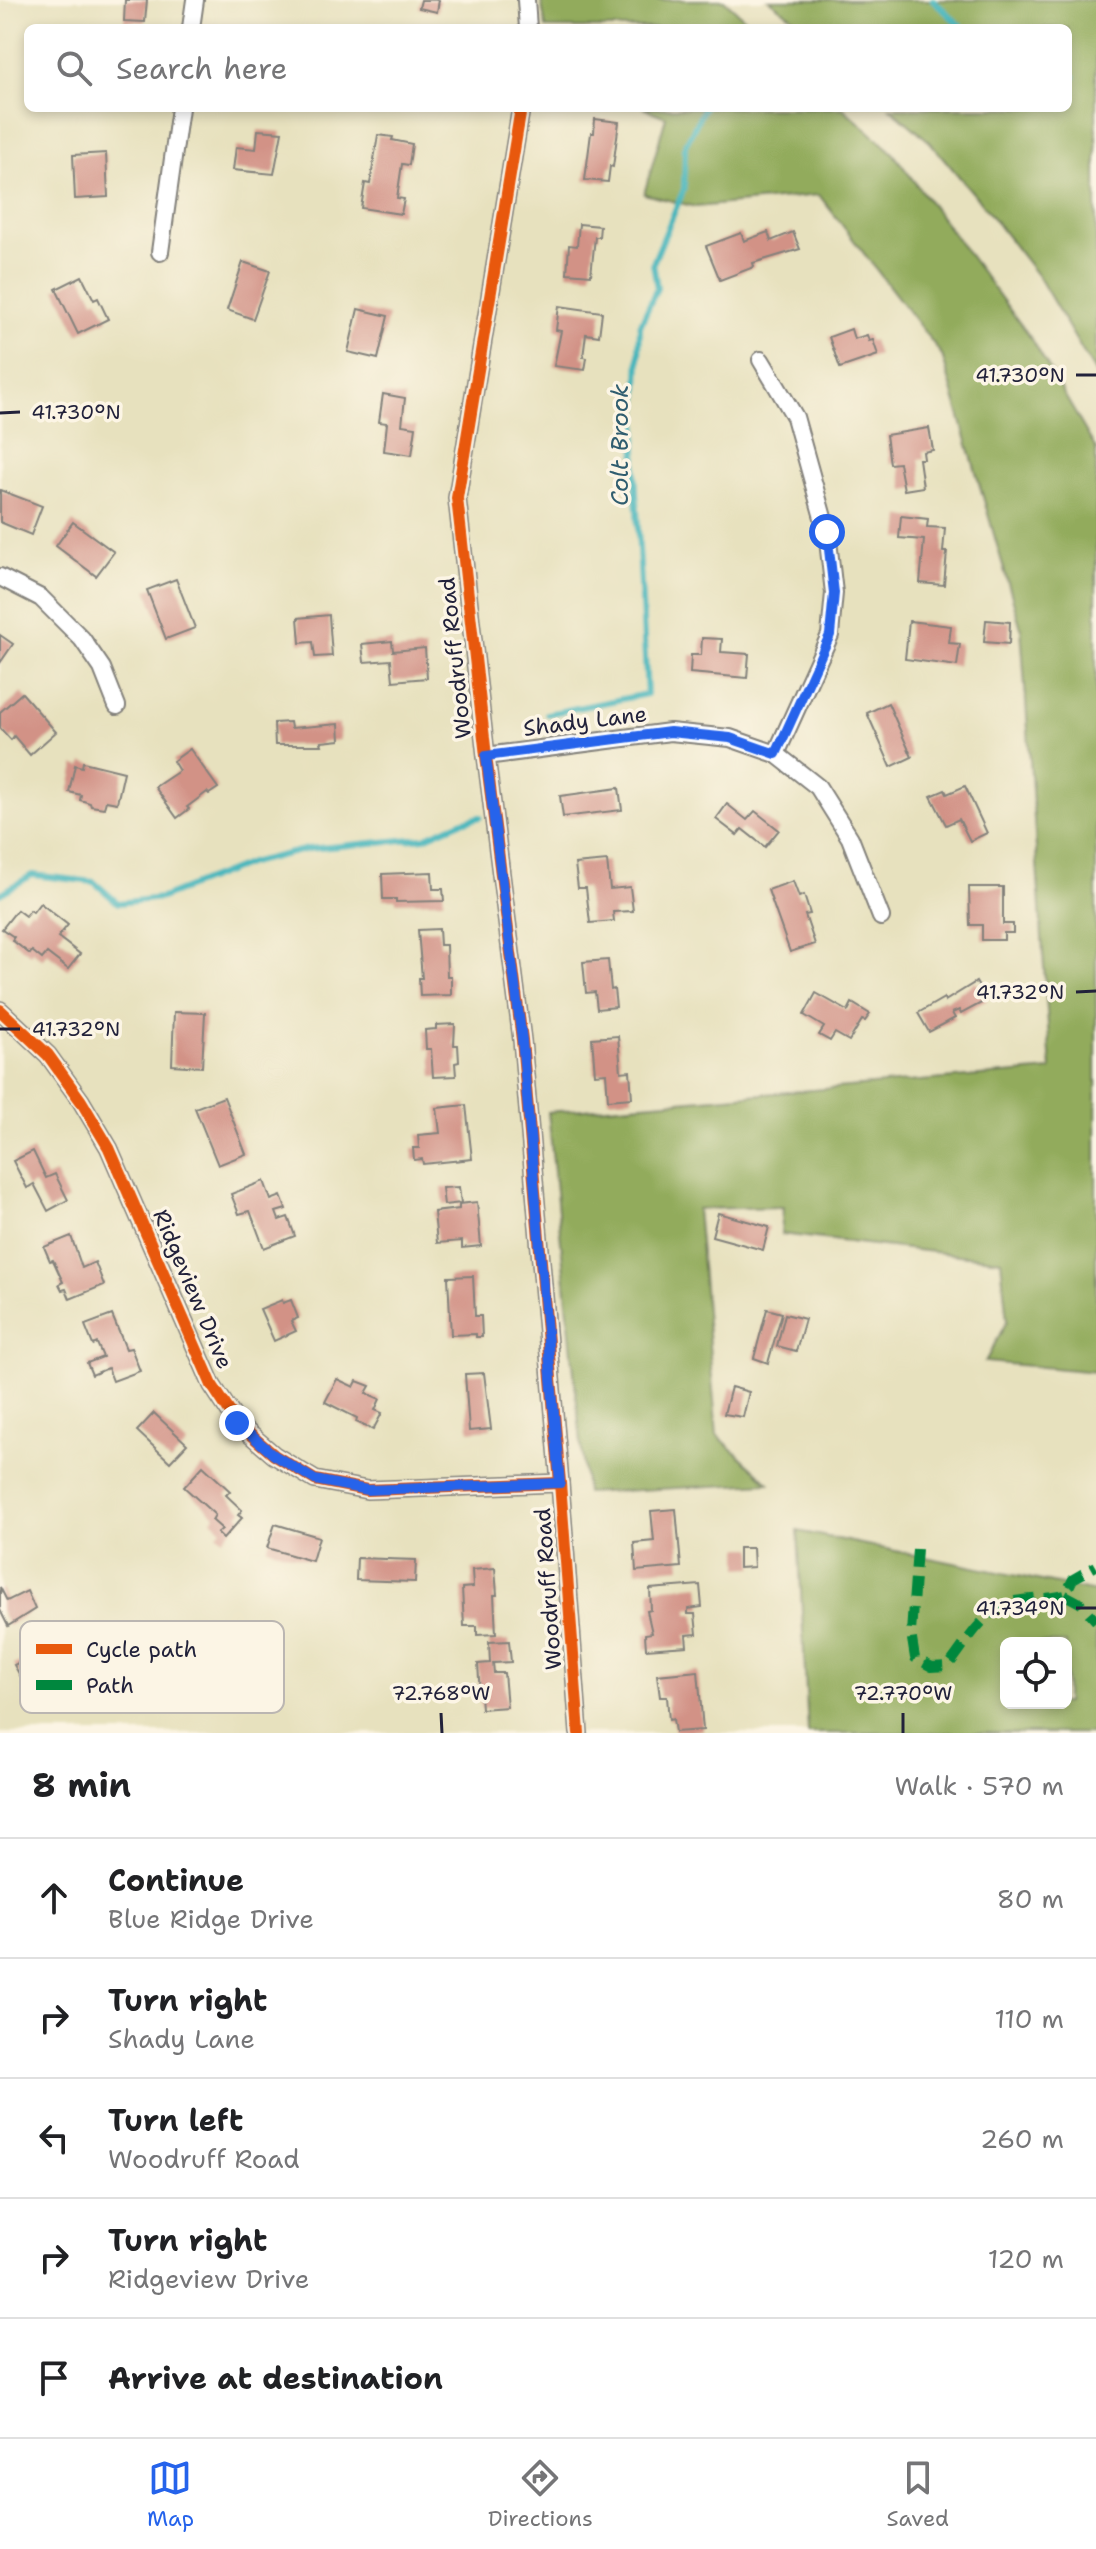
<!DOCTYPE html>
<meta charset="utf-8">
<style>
:root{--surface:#fff;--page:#f2f2f2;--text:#202124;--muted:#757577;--line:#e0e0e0;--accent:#2563eb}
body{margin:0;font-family:"Shantell Sans",sans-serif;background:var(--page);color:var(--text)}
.controls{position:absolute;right:24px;bottom:24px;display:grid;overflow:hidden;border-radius:12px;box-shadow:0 4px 12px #0003}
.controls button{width:72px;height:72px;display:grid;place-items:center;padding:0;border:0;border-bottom:2px solid var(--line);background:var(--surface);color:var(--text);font:40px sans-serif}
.stop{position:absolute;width:24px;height:24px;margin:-18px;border:6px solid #2563eb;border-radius:50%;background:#fff}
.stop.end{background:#2563eb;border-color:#fff;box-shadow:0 2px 8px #0008}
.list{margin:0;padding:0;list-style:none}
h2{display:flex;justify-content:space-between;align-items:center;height:104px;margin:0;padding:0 32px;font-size:34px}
h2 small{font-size:26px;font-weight:400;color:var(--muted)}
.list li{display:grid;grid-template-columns:52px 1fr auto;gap:24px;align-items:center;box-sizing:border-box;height:120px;padding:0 32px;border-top:2px solid var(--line)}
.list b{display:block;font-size:30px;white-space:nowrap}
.list p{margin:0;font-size:26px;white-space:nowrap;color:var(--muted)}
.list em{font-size:26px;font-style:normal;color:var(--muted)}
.icon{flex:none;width:44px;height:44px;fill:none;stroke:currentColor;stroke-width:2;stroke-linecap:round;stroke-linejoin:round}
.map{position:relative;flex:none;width:1096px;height:1733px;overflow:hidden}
.search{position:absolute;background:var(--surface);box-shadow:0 4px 12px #0003;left:24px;right:24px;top:24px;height:88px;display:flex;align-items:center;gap:20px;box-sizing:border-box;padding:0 28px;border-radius:12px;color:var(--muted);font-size:30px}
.sheet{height:704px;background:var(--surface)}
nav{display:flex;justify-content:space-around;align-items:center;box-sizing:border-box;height:112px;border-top:2px solid var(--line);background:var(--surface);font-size:22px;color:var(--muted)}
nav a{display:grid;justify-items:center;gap:4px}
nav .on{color:var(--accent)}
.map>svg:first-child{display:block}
.forest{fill:#92ab5c;stroke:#5a664c;stroke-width:2;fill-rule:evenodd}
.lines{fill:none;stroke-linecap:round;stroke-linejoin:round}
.stream{stroke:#45b5bc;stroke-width:6}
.building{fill:#d29286}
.street-casing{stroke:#84827c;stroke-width:20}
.street{stroke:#fff;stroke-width:16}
.quiet{stroke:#00873e;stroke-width:10;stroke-dasharray:20 10;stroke-linecap:butt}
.cycleway-casing{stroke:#fcf5e5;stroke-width:17}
.cycleway{stroke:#e8590c;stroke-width:12}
.route{stroke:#2563eb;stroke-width:10}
.ticks{fill:none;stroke:#22223b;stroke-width:3}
.labels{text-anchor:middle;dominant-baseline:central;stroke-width:7;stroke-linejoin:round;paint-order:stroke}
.street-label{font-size:22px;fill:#22223b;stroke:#fcf5e5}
.water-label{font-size:24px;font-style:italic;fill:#305d6f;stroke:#fcf5e5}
.key{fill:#fcf5e5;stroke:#bbb6b2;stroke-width:2}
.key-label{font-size:22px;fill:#22223b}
.ticks-label{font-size:20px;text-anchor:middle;fill:#22223b;stroke:#fcf5e5;stroke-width:7;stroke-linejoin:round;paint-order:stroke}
</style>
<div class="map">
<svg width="1096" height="1733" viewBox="0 0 1096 1733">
<rect width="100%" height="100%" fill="#fcf5e5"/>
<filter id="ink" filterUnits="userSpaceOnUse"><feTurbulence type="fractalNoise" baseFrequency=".0125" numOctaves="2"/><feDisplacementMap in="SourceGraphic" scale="16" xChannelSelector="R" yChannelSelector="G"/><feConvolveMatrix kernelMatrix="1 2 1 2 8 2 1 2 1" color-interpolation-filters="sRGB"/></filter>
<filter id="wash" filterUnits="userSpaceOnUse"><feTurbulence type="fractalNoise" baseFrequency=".006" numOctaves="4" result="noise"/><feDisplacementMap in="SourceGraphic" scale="32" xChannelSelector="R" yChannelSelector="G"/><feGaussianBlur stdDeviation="1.8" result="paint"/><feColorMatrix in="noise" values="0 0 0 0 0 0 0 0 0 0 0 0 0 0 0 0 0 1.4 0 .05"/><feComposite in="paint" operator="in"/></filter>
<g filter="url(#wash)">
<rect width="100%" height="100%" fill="#e7e1be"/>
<g class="forest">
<polygon points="541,0 724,0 755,28 546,28"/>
<polygon points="769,0 1096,0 1096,374 1040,279 978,199 930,142 890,108 1068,108 1068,28 807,28"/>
<polygon points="643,108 843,108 893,153 1033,341 1096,449 1096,1372 985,1362 1007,1321 1001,1260 781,1234 783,1207 697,1209 717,1435 769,1483 586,1493 548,1112 1051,1070 1021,628 942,355 819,195 696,207 644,194 666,117"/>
<path d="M798,1531L1096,1592V1733H808ZM1006,1643H1066V1703H1006Z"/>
</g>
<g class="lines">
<g class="stream">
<polyline points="933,0 963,28"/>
<polyline points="1068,77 1074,77"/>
<polyline points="547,714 647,694 635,474 640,326 657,288 653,263 684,189 685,146 704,108"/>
<polyline points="0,894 32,875 94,882 118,903 161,898 250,863 308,849 424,838 461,822 480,817"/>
</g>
</g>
<g id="blocks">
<g class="building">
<polygon points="125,0 147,0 145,22 124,21"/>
<polygon points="421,0 439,0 437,12 419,8"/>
<polygon points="595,119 619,122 613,167 610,166 608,182 585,180 591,133 594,133"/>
<polygon points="258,130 282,132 274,174 233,170 236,147 256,149"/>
<polygon points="378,135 393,137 392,140 412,144 409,165 402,164 397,198 404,199 401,214 361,208 365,183 370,184"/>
<polygon points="106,153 108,197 75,199 73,155"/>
<polygon points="579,224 600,226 599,237 595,237 591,275 567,273 569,245 577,246"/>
<polygon points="768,232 771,241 793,232 800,249 753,263 754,267 720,280 706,246 741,233 744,241"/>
<polygon points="243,262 270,271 253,319 227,310"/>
<polygon points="82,276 94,300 98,298 108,319 78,334 56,289"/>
<polygon points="559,306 602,312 599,336 586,334 583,357 587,358 585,370 554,366 561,331 556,330"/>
<polygon points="358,309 388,316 378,359 348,352"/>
<polygon points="851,329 854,339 867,335 869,341 873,340 878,355 840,368 829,337"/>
<polygon points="383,394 405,398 402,425 416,427 412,455 384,451 387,423 379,422"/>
<polygon points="929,428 933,450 923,452 924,459 919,459 923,487 904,490 899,463 890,464 886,435"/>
<polygon points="0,490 42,506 31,535 0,522"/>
<polygon points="901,516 928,519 927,527 945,528 943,552 947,552 944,585 920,583 924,540 899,538"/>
<polygon points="73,522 114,552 96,576 56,546"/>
<polygon points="176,579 195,628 166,639 147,590"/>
<polygon points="329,615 332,656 315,657 313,642 300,643 298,618"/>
<polygon points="986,620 1010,622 1009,644 984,642"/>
<polygon points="909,621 951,626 949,643 960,644 957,666 905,659"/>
<polygon points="0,635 13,644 0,663"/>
<polygon points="702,638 722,639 721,652 749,654 747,678 690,673 691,655 701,655"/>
<polygon points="392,641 393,651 425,648 427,678 393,681 391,660 364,662 362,644"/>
<polygon points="22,693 56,732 30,755 14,736 11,740 0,728 0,712"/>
<polygon points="888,703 912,757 891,767 867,713"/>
<polygon points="290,722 291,728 339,724 340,740 321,742 322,745 275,745 274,723"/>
<polygon points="190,749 218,788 209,794 207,792 187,807 189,809 177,818 155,787 179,771 173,761"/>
<polygon points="83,762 124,772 117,803 106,801 104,808 91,806 90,803 80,800 81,795 69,792 75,765 82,767"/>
<polygon points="965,786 987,833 970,841 959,819 946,825 931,796 945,790 947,794"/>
<polygon points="619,788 622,810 563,817 560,796"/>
<polygon points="727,804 747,820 755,811 779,830 765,847 742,829 737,835 716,819"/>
<polygon points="607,861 610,889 630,887 633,911 613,912 614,921 590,923 586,888 578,888 575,864"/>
<polygon points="432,872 433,889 443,889 444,901 396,902 396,899 383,899 382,874"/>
<polygon points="793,881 799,897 804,895 810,914 805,915 815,944 790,952 768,890"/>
<polygon points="969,887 1003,887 1003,924 1013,924 1013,933 1004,933 1004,940 982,940 982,925 970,925"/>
<polygon points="40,903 68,925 58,937 80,954 68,969 47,953 42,959 32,951 30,954 12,940 14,937 2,929 17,910 25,916 30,910 33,912"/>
<polygon points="439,929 440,945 446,945 447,976 451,976 451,995 420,996 419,978 422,978 418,930"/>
<polygon points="608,960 611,990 614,989 616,1007 597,1009 595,992 586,993 583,962"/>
<polygon points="976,982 987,1000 961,1014 959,1010 952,1013 955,1018 929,1032 918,1013 944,998 945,1001"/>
<polygon points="816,993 848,1011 852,1003 870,1014 865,1021 862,1020 849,1041 835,1033 830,1041 819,1035 824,1027 804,1015"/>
<polygon points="174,1012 205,1013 202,1067 172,1065"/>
<polygon points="455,1024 454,1045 458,1045 459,1062 455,1063 456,1076 433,1077 431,1049 426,1049 425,1030 436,1029 436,1025"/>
<polygon points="618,1036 621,1072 630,1071 632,1098 608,1100 606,1073 595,1074 592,1038"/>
<polygon points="224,1097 246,1154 218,1165 195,1108"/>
<polygon points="466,1105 472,1159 423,1164 422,1159 414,1160 413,1148 419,1148 418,1135 440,1133 437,1108"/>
<polygon points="33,1151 46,1178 55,1174 68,1200 48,1211 34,1184 27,1188 13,1161"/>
<polygon points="264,1181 271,1200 281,1196 286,1209 276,1212 279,1220 288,1217 295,1236 264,1248 250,1211 239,1214 231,1194"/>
<polygon points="459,1187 461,1203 444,1205 442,1188"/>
<polygon points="477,1202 481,1246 462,1248 462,1241 437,1243 434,1212 459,1209 459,1204"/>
<polygon points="718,1213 769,1227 763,1250 712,1236"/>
<polygon points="71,1236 82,1268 95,1262 104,1285 70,1299 66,1289 62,1290 59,1284 63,1282 53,1260 50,1261 44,1247"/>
<polygon points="473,1276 475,1316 481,1316 482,1337 476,1337 476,1334 451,1335 448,1277"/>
<polygon points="282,1300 283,1303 291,1300 298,1318 291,1321 296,1331 274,1341 260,1309"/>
<polygon points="767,1309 782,1313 768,1363 754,1358"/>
<polygon points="785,1314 805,1319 796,1351 777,1346"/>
<polygon points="112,1315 126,1349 131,1348 140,1371 113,1381 108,1368 92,1375 87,1363 103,1357 97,1343 93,1345 85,1325"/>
<polygon points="484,1373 491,1429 469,1431 465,1374"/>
<polygon points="337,1379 354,1387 357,1381 370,1386 366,1393 380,1399 375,1410 382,1413 373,1430 356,1422 357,1418 325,1402"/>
<polygon points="731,1387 749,1392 743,1417 724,1414"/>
<polygon points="154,1413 187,1444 170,1462 137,1431"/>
<polygon points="203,1466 230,1491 226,1495 242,1510 238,1515 242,1518 223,1539 217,1533 222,1529 212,1520 215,1515 184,1487"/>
<polygon points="676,1509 681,1567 636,1571 634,1543 654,1541 651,1511"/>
<polygon points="275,1524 319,1537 312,1561 267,1548"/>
<polygon points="739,1548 753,1548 754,1567 739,1568"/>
<polygon points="357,1558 416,1560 415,1582 356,1580"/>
<polygon points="495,1568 497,1595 494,1595 496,1634 477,1635 477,1626 464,1626 462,1588 473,1587 472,1570"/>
<polygon points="700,1585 702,1607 688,1609 688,1614 695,1614 697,1634 686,1635 687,1646 646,1649 645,1634 652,1633 647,1611 651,1610 650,1589"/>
<polygon points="0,1587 7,1601 27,1591 35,1609 8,1626 0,1610"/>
<polygon points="509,1641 511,1662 493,1663 494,1673 504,1673 507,1707 481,1709 478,1664 490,1663 489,1642"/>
<polygon points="34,1655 50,1685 69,1676 80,1697 51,1712 40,1691 31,1695 14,1665"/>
<polygon points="698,1671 703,1730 675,1732 673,1719 669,1720 667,1697 660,1697 657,1675"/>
</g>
</g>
</g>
<g filter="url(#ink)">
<use href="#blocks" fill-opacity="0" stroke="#84827c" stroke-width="2"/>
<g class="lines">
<g class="street-casing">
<g id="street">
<polyline points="526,0 528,28"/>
<polyline points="191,28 195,0"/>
<polyline points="521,108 457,498 486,756 522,1040 560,1483 579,1733"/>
<polyline points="160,252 180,108"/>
<polyline points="761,360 795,417 827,532 834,593 830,635 776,754"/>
<polyline points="0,577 41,598 82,639 102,668 117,706"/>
<polyline points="486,756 670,732 730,738 776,754 818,787 850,838 881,917"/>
<polyline points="0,1010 48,1055 81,1101 109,1148 212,1385 237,1423 274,1455 315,1480 367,1490 560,1483"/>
</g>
</g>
<use href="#street" class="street"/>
<g class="quiet">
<path d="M917,1549L911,1633L915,1658L932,1667L948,1666C966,1644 984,1608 1015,1601C1032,1598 1049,1599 1065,1595L1073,1579L1096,1566"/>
<polyline points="1065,1595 1080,1603 1096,1621"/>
</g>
<g class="cycleway-casing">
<g id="cycleway">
<polyline points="521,108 457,498 486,756 522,1040 560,1483 579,1733"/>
<polyline points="0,1010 48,1055 81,1101 109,1148 212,1385 237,1423 274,1455 315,1480 367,1490 560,1483"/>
</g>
</g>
<use href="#cycleway" class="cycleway"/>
</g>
</g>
<g class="lines" filter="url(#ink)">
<polyline class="route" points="237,1423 274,1455 315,1480 367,1490 560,1483 522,1040 486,756 670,732 730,738 776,754 830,635 834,593 827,532"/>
</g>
<path class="ticks" d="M1076,375H1096M0,413L20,412M1076,992L1096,991M0,1029H20M1076,1608H1096M441,1713L442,1733M903,1713V1733"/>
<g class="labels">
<g class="street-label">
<text transform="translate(455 658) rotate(-96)">Woodruff Road</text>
<text transform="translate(585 721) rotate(-7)">Shady Lane</text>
<text transform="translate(193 1289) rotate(67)">Ridgeview Drive</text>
<text transform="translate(548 1589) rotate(-94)">Woodruff Road</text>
</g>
<g class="water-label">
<text transform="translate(620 445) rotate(-90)">Colt Brook</text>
</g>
</g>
<rect x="20" y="1621" width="264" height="92" rx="12" class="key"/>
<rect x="36" y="1644" width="36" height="10" fill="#e8590c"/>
<rect x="36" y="1680" width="36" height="10" fill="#00873e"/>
<g class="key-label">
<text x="86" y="1657">Cycle path</text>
<text x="86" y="1693">Path</text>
</g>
<g class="ticks-label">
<text x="1020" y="382">41.730°N</text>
<text x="76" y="419">41.730°N</text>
<text x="1020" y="999">41.732°N</text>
<text x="76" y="1036">41.732°N</text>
<text x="1020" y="1615">41.734°N</text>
<text x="441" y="1700">72.768°W</text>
<text x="903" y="1700">72.770°W</text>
</g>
</svg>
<div class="controls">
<button><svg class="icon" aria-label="locate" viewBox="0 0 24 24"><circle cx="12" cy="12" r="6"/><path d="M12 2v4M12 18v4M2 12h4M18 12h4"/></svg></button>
</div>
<div class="stop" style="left:827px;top:532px"></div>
<div class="stop end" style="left:237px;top:1423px"></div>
<div class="search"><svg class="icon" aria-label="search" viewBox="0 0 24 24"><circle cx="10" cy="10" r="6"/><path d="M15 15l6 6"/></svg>Search here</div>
</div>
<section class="sheet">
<h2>8 min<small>Walk · 570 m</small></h2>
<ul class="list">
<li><svg class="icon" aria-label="ahead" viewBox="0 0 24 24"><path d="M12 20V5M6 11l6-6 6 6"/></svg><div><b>Continue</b><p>Blue Ridge Drive</p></div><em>80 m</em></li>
<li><svg class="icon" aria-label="right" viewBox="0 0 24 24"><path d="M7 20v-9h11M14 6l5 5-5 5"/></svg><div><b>Turn right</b><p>Shady Lane</p></div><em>110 m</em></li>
<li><svg class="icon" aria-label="left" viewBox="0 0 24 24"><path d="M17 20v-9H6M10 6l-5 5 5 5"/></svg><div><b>Turn left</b><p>Woodruff Road</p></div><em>260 m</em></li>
<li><svg class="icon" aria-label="right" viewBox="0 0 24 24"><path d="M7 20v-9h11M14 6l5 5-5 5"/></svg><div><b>Turn right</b><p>Ridgeview Drive</p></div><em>120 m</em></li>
<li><svg class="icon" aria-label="arrive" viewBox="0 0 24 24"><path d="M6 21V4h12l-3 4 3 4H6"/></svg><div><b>Arrive at destination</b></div></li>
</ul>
</section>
<nav>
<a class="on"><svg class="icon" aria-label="map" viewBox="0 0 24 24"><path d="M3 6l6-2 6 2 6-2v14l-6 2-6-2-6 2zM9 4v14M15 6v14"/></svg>Map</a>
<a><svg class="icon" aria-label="directions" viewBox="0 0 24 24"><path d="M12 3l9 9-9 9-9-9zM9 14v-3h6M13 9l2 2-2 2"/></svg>Directions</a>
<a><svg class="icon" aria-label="saved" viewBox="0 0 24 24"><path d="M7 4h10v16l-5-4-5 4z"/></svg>Saved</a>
</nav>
